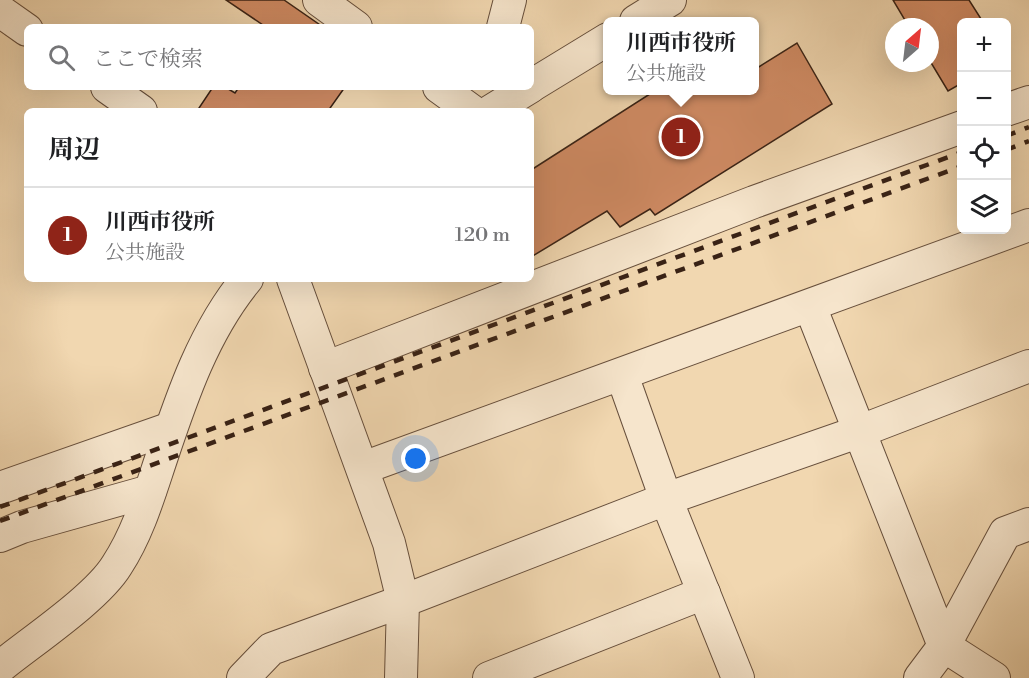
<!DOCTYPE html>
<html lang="ja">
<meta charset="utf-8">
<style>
:root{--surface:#fff;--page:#f6f6f6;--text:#202124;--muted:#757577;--line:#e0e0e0;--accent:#8f2418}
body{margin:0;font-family:"Libre Bodoni","Noto Serif JP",serif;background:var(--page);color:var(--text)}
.controls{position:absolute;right:18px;top:18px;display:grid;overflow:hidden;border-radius:9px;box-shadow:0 6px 24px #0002}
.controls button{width:54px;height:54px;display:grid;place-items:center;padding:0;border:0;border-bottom:2px solid var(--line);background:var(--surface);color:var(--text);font:30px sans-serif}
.compass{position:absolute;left:885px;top:18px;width:54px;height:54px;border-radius:50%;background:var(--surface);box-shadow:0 6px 24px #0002;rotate:28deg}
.you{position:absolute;left:416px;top:459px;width:21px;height:21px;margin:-15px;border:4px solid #fff;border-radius:50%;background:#1a73e8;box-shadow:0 0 0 9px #1a73e833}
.badge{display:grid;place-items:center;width:39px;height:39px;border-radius:50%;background:var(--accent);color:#fff;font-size:20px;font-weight:700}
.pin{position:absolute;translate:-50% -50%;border:3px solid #fff;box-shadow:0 2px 6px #0006}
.popup{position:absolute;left:603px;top:17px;width:156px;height:78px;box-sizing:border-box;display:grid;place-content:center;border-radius:9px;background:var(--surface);filter:drop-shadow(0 2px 4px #0005);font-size:20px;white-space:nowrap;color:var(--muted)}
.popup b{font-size:22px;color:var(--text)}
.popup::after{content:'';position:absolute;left:50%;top:100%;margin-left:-12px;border:12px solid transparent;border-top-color:var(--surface)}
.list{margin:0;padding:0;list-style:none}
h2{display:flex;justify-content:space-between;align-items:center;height:78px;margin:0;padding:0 24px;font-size:26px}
h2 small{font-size:20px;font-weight:400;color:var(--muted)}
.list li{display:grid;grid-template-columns:39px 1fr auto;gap:18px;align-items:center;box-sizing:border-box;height:96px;padding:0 24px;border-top:2px solid var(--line)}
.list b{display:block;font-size:22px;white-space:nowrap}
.list p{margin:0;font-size:20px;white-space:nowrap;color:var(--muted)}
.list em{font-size:20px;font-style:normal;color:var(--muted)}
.icon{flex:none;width:33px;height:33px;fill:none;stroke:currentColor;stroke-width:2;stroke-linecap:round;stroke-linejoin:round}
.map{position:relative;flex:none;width:1029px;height:678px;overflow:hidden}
.search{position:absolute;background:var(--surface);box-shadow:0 6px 24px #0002;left:24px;top:24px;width:510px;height:66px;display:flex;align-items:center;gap:15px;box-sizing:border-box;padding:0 21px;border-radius:9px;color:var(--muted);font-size:22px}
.panel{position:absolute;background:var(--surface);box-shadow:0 6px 24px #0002;left:24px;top:108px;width:510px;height:174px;border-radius:9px}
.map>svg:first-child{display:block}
.building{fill:#d08b64;stroke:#392215;stroke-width:1.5}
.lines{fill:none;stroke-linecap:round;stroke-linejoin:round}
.minor-casing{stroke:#674f3c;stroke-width:34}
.minor{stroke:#f6e5cc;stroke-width:32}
.rail{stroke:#392215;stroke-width:4.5;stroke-dasharray:10 10;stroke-linecap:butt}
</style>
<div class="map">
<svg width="1029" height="678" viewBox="0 0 1029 678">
<rect width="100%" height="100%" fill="#f1d7b0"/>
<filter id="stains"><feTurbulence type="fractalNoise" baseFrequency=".00333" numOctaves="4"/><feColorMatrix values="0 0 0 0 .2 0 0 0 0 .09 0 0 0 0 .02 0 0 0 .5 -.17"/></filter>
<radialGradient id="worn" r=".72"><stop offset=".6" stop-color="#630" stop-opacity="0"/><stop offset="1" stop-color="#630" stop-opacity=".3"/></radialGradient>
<g class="building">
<polygon points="226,0 284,0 323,27 266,27"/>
<polygon points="893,0 969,0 983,22 962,22 962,83 948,91 930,61 930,27 909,27"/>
<polygon points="797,43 832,104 655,215 650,209 620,227 607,211 531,257 531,170 656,90 754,90 754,70"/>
<polygon points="213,87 225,87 235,93 239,87 345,87 328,111 197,111"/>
</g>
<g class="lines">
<g class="minor-casing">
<g id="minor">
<polyline points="319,0 356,27"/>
<polyline points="0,11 27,30"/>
<polyline points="636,21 670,0"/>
<polyline points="503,27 510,0"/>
<polyline points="531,86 608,39"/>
<polyline points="107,87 141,111"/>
<polyline points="439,87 472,111"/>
<polyline points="1006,110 1029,102"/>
<polyline points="491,111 530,87"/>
<polyline points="293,279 389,543 403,601 401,678"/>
<polyline points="810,306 944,646 994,678"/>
<polyline points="325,368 754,202 962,127"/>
<polyline points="622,375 666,499 738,678"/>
<polyline points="363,468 1029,225"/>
<polyline points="0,488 171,428"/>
<polyline points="0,536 22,527 150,491"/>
<path d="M0,667C32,641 97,598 117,565C138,533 149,495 161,459C182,396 204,331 247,279"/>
<polyline points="243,678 271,649 403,601 666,499 858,432 1029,366"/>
<polyline points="489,678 704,593"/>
<polyline points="920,678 944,646 1005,533 1029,524"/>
</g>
</g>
<use href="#minor" class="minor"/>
<g class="rail">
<polyline points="1006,136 1029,127"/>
<polyline points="1006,150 1029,141"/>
<polyline points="0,507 962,152"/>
<polyline points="0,521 962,166"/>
</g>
</g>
<rect width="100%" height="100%" filter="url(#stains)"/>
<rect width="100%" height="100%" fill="url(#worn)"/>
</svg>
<div class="controls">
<button>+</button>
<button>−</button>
<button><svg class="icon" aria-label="locate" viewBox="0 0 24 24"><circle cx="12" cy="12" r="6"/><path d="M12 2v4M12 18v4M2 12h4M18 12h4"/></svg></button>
<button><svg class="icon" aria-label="layers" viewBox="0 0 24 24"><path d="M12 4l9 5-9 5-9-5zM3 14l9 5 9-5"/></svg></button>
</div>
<svg class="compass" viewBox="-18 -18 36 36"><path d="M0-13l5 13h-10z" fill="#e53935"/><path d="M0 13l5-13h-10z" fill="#757577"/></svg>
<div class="you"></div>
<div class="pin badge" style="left:681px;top:137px">1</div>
<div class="popup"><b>川西市役所</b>公共施設</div>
<div class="search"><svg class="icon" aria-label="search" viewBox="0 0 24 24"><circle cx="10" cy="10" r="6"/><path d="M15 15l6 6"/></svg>ここで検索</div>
<section class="panel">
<h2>周辺<small></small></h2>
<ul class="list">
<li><span class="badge">1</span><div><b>川西市役所</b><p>公共施設</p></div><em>120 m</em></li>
</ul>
</section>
</div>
